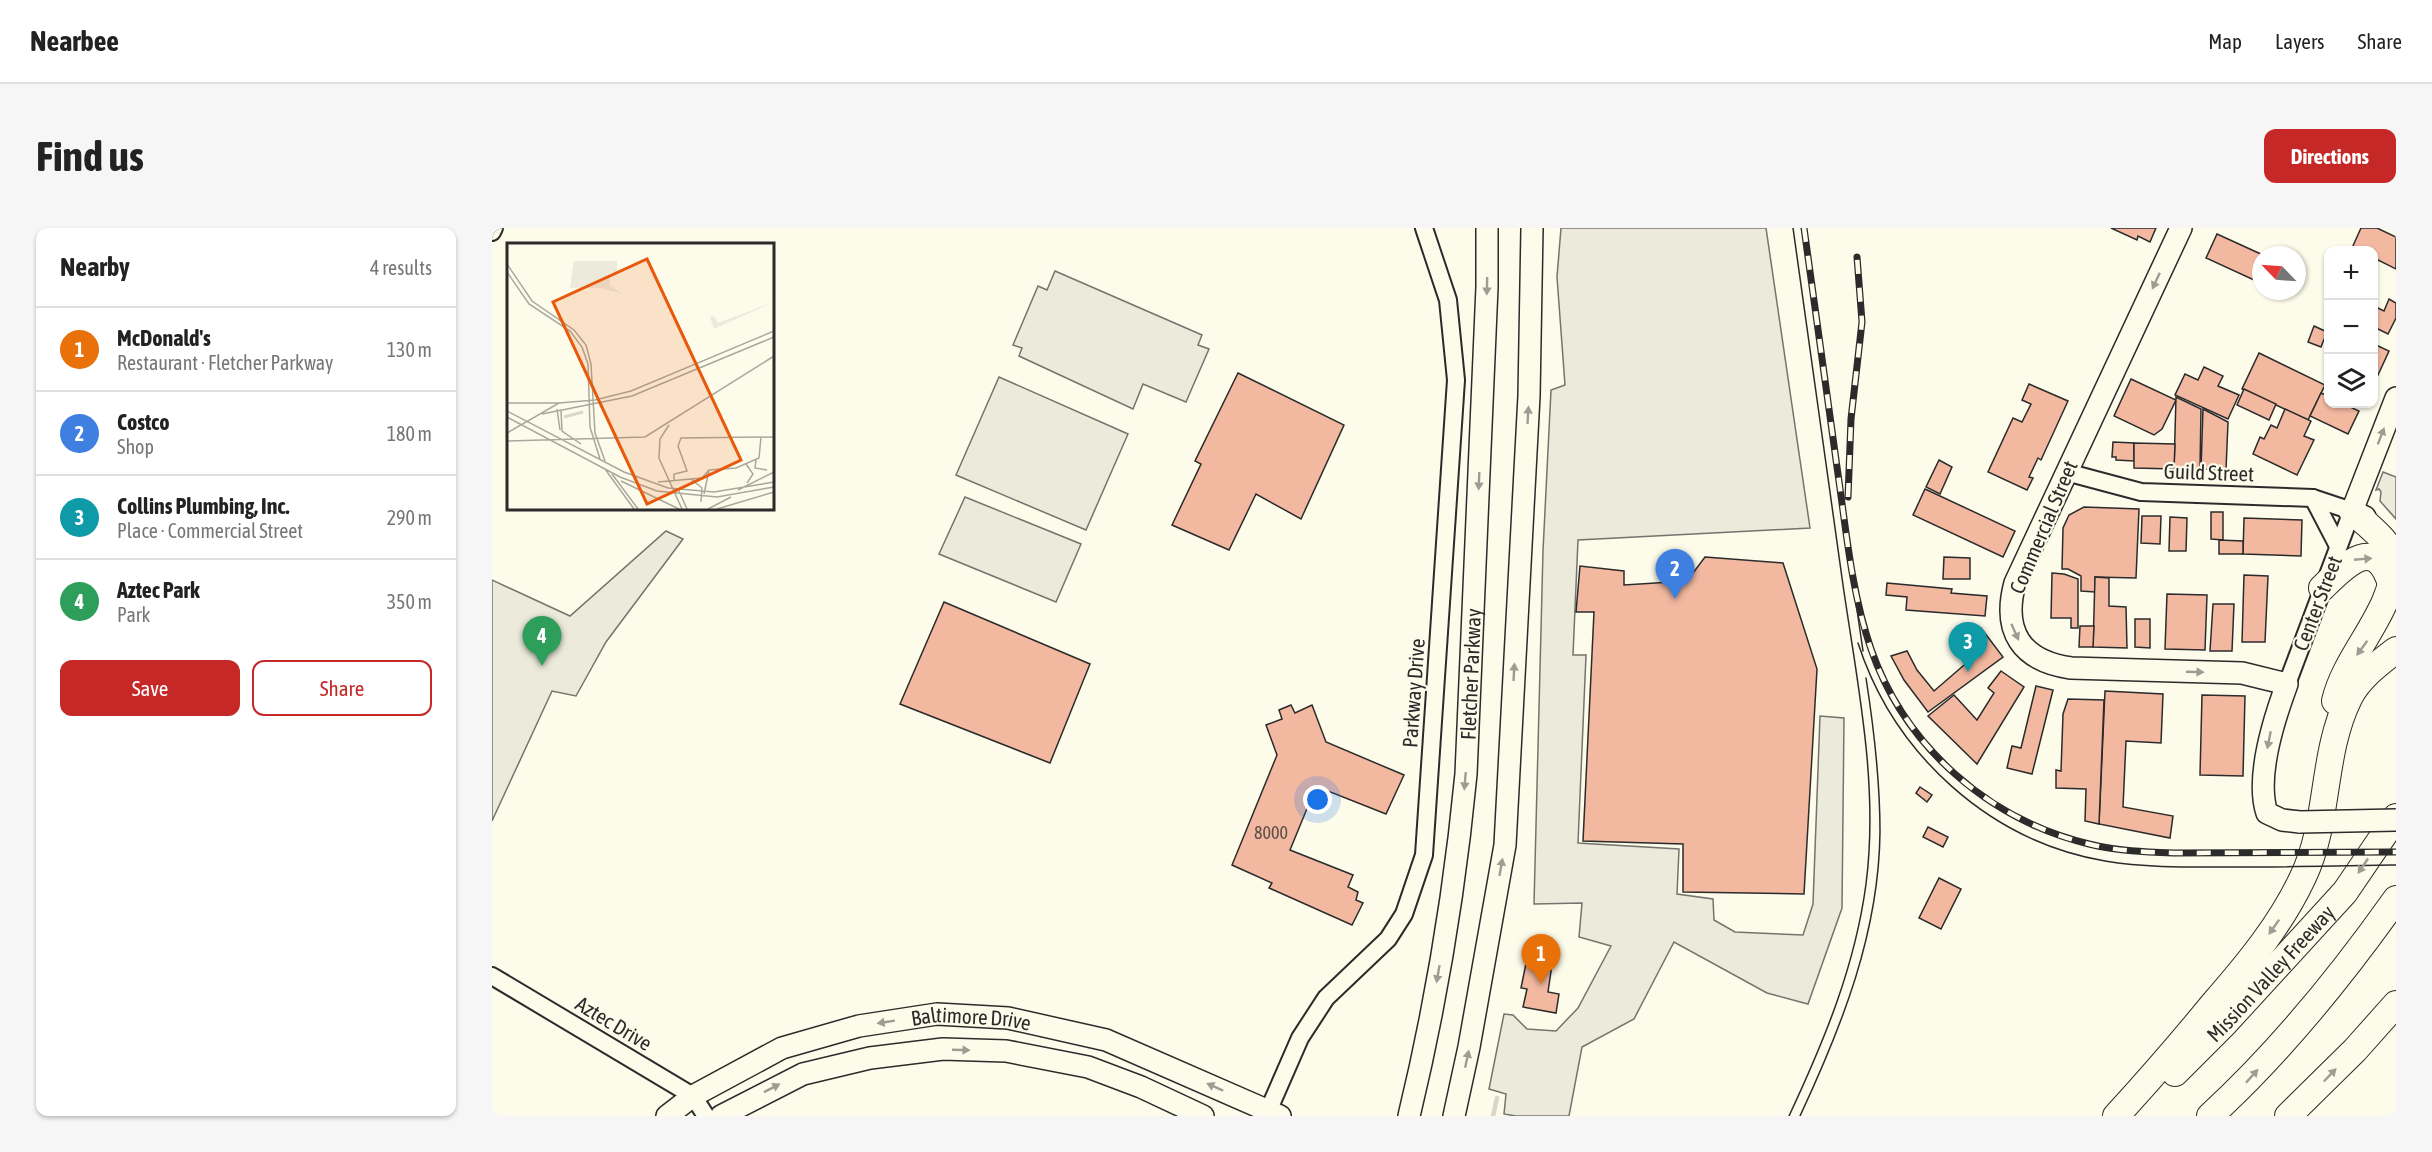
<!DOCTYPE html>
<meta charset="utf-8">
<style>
:root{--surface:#fff;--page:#f6f6f6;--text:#222;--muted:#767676;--line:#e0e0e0;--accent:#c62828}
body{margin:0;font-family:"Asap Condensed",sans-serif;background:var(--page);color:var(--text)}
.controls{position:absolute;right:18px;top:18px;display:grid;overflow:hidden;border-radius:12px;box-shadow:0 2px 4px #0004}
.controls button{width:54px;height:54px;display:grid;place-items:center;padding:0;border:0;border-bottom:2px solid var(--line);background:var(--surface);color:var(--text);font:30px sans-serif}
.compass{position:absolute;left:1760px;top:18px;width:54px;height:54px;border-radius:50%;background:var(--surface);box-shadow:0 2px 4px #0004;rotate:295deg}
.you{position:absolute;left:826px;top:572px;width:21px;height:21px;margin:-15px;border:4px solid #fff;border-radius:50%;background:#1a73e8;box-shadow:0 0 0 9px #1a73e833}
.badge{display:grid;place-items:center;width:39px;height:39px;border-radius:50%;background:var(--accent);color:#fff;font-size:20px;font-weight:700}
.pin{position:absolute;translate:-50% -50px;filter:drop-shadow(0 2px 3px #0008)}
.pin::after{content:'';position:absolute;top:32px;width:21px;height:18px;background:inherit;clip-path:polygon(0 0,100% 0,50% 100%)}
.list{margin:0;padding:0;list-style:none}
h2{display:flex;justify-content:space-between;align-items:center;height:78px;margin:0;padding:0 24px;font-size:26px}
h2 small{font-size:20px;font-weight:400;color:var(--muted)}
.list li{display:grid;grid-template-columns:39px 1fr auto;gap:18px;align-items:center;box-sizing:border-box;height:84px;padding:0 24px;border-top:2px solid var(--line)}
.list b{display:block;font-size:22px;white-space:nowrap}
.list p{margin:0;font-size:20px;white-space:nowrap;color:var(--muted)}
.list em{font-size:20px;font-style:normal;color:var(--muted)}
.actions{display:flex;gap:12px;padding:18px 24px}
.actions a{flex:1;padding:14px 0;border:2px solid var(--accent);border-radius:12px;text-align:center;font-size:21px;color:var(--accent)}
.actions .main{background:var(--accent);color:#fff}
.icon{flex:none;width:33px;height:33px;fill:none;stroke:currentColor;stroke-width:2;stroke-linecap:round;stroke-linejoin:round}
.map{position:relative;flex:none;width:1904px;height:888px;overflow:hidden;border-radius:12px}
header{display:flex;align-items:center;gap:36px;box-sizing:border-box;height:84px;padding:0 30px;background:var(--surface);border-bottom:2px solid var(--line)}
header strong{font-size:28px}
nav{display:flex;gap:33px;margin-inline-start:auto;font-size:21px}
.intro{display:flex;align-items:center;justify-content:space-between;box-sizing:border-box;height:144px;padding:0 36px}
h1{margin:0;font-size:42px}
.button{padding:15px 27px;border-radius:12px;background:var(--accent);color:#fff;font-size:21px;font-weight:700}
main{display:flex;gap:36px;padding:0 36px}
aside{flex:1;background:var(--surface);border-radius:12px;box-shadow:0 2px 4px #0004}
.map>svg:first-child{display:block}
.green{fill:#ecebdb;stroke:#74746e;stroke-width:1.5}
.parking{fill:#eceadb;stroke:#74746e;stroke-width:1.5}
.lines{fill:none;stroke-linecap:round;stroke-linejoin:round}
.stream{stroke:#d8d7c9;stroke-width:4.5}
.building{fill:#f2b8a0;stroke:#2b2b2b;stroke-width:1.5}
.minor-casing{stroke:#2b2b2b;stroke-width:20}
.major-casing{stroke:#2b2b2b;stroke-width:24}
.highway-casing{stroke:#2b2b2b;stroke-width:28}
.minor{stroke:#fdfbea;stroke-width:16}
.major{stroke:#fdfbea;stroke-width:21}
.highway{stroke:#fdfbea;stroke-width:26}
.tram{stroke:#2b2b2b;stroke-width:1.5}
.rail-casing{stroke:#2b2b2b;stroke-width:7}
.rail{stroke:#fdfbea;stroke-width:4.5;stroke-dasharray:14;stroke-linecap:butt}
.major-bridge-casing{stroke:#2b2b2b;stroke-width:24;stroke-linecap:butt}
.major-bridge{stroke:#fdfbea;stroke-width:21}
.oneway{fill:#9e9d94}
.labels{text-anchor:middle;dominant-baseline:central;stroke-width:4.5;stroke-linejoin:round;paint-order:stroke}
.number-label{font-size:18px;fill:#5d4e48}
.street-label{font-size:21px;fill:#2b2b2b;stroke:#fdfbea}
.inset-river{fill:none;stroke:#d8d7c9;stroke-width:3}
.inset-road{fill:none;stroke:#a9a89e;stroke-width:1.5}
.view{fill:#e8590c;fill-opacity:0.15;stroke:#e8590c;stroke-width:3}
.inset-edge{fill:none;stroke:#2b2b2b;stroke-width:3}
</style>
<header>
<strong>Nearbee</strong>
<nav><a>Map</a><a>Layers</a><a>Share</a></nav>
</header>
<div class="intro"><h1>Find us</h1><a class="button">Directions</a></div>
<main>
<aside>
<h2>Nearby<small>4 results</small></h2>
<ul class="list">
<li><span class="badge" style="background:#e8710a">1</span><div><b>McDonald's</b><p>Restaurant · Fletcher Parkway</p></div><em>130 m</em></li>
<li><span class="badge" style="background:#3f7fe0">2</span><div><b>Costco</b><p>Shop</p></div><em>180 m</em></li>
<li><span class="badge" style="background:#0f9aa8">3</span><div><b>Collins Plumbing, Inc.</b><p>Place · Commercial Street</p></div><em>290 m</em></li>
<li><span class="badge" style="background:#2e9e5b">4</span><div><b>Aztec Park</b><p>Park</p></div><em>350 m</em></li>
</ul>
<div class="actions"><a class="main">Save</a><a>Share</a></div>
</aside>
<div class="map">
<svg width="1904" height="888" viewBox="0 0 1904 888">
<rect width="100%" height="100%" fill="#fdfbea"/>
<polygon class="green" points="174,303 191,311 114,414 84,468 60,463 0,593 0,352 78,388"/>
<g class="parking">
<polygon points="1069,0 1274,0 1318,300 1086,312 1081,427 1094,427 1086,615 1187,621 1185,666 1221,671 1222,692 1243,704 1311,707 1321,676 1328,488 1352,490 1350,680 1316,776 1275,765 1182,714 1142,791 1090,819 1077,888 1024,888 1012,886 1014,866 997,861 1012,786 1021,787 1035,801 1064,803 1086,780 1119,718 1087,709 1090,675 1042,676 1051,323 1059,162 1073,157 1065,49"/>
<polygon points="563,43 710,107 706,117 717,121 694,174 651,156 641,181 527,128 530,120 521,117 546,58 555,62"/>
<polygon points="507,149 636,206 594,302 464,247"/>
<polygon points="1891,244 1904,249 1904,291 1888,273 1889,264 1887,261 1884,262"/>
<polygon points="473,269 589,316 564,374 447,326"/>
</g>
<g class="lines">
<polyline class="stream" points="1001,888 1005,870"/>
</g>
<g class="building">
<polygon points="1619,0 1664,0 1658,14 1646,8 1645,12"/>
<polygon points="1869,0 1885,0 1904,9 1904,41 1882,30 1882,22 1865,22 1860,20"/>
<polygon points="1725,6 1771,27 1769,27 1769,36 1762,52 1714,30"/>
<polygon points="1897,71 1904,75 1904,90 1896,106 1882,99 1882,78 1892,83"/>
<polygon points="1822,98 1835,104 1829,119 1816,114"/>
<polygon points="1882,116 1897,123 1886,147 1882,145"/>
<polygon points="1767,125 1833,157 1816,192 1750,161"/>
<polygon points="1712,139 1731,148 1726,158 1747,167 1736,191 1683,167 1693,146 1706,152"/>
<polygon points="746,145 852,197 809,291 764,266 737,322 680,297 709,236 703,233"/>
<polygon points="1639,151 1684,172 1670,201 1662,207 1622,188"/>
<polygon points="1537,156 1576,173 1549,232 1546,230 1537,249 1541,250 1535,262 1496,244 1521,190 1530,194 1539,176 1530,172"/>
<polygon points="1752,161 1784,176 1777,192 1745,177"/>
<polygon points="1829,165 1836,168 1836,176 1852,176 1867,183 1856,206 1818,188"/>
<polygon points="1684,169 1709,181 1708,241 1682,241"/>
<polygon points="1711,181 1736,194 1734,242 1709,241"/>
<polygon points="1793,181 1819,193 1812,208 1822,212 1805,247 1761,226 1768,209 1772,211 1779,197 1785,200"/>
<polygon points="1621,214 1642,215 1642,233 1624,232 1624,229 1620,229"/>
<polygon points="1642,215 1683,216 1682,241 1642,240"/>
<polygon points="1447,232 1460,239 1448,266 1434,259"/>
<polygon points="1433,261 1523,303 1511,329 1421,287"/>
<polygon points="1592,279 1647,281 1644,350 1603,349 1603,364 1589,363 1589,348 1576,341 1570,341 1571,300 1577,287"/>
<polygon points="1719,284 1731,284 1731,312 1719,311"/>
<polygon points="1650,288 1669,288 1668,316 1649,315"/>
<polygon points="1678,289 1695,290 1694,323 1677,323"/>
<polygon points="1752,290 1810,292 1809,328 1751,326"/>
<polygon points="1727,312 1751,313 1751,326 1727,326"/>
<polygon points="1213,329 1291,335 1325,441 1312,666 1191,664 1191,616 1091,613 1102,384 1084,384 1088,338 1132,343 1132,357 1195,353"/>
<polygon points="1452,329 1478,330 1478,351 1451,351"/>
<polygon points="1560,345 1572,346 1586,351 1586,400 1579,400 1579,390 1559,390"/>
<polygon points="1752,347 1776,348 1773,414 1750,414"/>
<polygon points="1603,349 1617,350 1617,378 1634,379 1635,420 1601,419"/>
<polygon points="1395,355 1460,361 1459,365 1495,368 1493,388 1414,382 1415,369 1394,367"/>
<polygon points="1675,366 1715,367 1713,422 1673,421"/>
<polygon points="452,374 598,436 558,535 408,476"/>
<polygon points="1721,376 1742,376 1740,423 1718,423"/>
<polygon points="1643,391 1658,391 1658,420 1643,419"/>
<polygon points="1588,398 1602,398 1601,419 1587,419"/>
<polygon points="1489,400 1511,429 1436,484 1412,452 1399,428 1415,423 1425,442 1442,463 1486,425 1470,406"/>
<polygon points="1509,443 1532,459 1485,536 1436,488 1462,467 1485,492 1502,465 1496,460"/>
<polygon points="1544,458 1561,462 1540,546 1515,540 1520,518 1529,520"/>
<polygon points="1613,463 1671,466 1669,515 1634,513 1631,579 1681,588 1678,610 1607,596"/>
<polygon points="1710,467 1753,468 1751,548 1708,547"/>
<polygon points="1576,471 1612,472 1607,596 1593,593 1594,561 1564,560 1564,542 1569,543 1571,486"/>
<polygon points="799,477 803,485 820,477 834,514 912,547 894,586 836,563 832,565 835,572 826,576 821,566 798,622 861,647 856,659 866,664 864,672 871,675 860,697 777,660 780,655 740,637 785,527 774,497 790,491 787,482"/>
<polygon points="1428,559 1440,567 1435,574 1424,565"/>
<polygon points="1436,599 1456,609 1451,619 1431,609"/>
<polygon points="1447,650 1469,661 1449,701 1427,690"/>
<polygon points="1043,712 1063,716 1056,764 1067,766 1064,785 1031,779 1035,761 1029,760 1038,716"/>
</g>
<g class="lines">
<g class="minor-casing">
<g id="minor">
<polyline points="0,4 2,0"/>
<polyline points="1574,244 1649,264 1821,270 1860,283 1795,456"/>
<polyline points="1821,270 1846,318"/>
<polyline points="0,748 201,868 214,888"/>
<polyline points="774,888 808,810 834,770 896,711 912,686 932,627 964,152 956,72 932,0"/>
</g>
</g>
<g class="major-casing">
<g id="major">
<path d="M1689,0L1523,355C1510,403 1529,433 1579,440L1750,445L1795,456C1782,491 1763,549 1775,585L1790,592L1808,594"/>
<polyline points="1873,289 1860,283 1904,170"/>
<path id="s1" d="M175,888L201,868L290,820L367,798L445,786L516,790L614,812L788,888"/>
<polyline points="229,888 311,846 378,830 451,821 514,823 596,839 649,859 711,888"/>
<path id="s2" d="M917,888C944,776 963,661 974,546L995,59V0"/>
<polyline points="962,888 977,819 1013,617 1037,168 1040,0"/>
</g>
</g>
<g class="highway-casing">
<g id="highway">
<path d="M1830,360C1854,336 1883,306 1899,356"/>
<path d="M1843,473C1854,425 1904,382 1902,331C1897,312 1874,296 1860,283"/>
<path id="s3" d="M1683,845L1733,795L1853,664L1904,589"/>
<path d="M1624,888C1658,851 1690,814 1722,775C1756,736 1789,696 1811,649C1838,593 1829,527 1857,470C1867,450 1887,435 1904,422"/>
<path d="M1718,888C1789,823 1848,750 1904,671"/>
<polyline points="1796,888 1863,822 1904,776"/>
</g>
</g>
<use href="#minor" class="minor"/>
<use href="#major" class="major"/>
<use href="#highway" class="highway"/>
<g class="tram">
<polyline points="1358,334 1371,423"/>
<path d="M1366,415C1402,526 1497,613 1613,633C1655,640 1698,639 1740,639C1795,639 1849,638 1904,637"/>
<path d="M1297,888C1332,813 1363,739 1374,656C1387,556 1365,454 1351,357C1334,238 1318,119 1301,0"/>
<path d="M1308,888C1350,798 1387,705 1388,604C1388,552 1382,501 1374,450"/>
</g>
<g class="rail-casing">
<g id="rail">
<path d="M1312,0C1323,80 1334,159 1345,239C1354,300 1359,363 1379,421C1413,519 1497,592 1597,616C1625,623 1654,624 1682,625L1904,624"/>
<polyline points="1356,269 1359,191 1370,94 1365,29"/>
</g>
</g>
<use href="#rail" class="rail"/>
<g class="major-bridge-casing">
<polyline id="major-bridge" points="1808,594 1904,592"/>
</g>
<use href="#major-bridge" class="major-bridge"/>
</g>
<defs><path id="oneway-solid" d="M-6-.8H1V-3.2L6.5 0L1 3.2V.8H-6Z" transform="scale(1.5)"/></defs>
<g class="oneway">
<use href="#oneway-solid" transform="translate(1664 53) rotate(115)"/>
<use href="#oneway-solid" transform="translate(995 58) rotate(91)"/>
<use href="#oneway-solid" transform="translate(1036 187) rotate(-87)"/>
<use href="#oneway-solid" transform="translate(1889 208) rotate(-69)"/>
<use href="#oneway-solid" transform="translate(987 253) rotate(92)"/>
<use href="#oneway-solid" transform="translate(1871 331) rotate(-5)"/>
<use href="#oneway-solid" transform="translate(1523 404) rotate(66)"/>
<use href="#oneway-solid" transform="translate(1870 420) rotate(126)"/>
<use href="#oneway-solid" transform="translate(1022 444) rotate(-87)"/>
<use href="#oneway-solid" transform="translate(1703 444) rotate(2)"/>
<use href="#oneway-solid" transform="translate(1777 512) rotate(101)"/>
<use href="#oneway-solid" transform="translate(973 553) rotate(95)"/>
<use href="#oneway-solid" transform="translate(1871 638) rotate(124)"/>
<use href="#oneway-solid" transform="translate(1009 639) rotate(-80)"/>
<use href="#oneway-solid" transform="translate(1782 699) rotate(125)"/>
<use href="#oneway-solid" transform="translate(946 746) rotate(100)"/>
<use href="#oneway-solid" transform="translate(394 794) rotate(171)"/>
<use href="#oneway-solid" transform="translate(469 822) rotate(2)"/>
<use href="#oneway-solid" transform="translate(975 831) rotate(-78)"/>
<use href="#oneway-solid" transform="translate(1838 847) rotate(-46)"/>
<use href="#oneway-solid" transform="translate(1760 848) rotate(-48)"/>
<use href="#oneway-solid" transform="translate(723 859) rotate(-156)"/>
<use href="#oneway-solid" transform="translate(280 860) rotate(-27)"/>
</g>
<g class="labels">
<g class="number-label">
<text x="779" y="604">8000</text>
</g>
<g class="street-label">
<text transform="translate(1717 244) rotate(2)">Guild Street</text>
<text transform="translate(1551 299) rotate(-67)">Commercial Street</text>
<text transform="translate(1825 375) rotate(-69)">Center Street</text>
<text stroke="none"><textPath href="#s2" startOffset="447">Fletcher Parkway</textPath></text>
<text transform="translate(921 465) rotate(-86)">Parkway Drive</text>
<text stroke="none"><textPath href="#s3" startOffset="138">Mission Valley Freeway</textPath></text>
<text stroke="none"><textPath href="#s1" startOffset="327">Baltimore Drive</textPath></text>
<text transform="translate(122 795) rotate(31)">Aztec Drive</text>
</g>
</g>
<g transform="translate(15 15)">
<rect width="267" height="267" fill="#fdfbea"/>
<path d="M67,18H110V30H103V43L116,51L93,45H63ZM267,59L207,86L203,74L207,73L211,80Z" fill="#ecebdb"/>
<path class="inset-river" d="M57,174L76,169"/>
<path class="inset-road" d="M0,21L25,58L67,87L79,102L84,121L88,190L98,218M0,29L22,61L63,88L75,104L81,121L83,184L93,216M0,160H52M50,166L53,187M54,167L55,188L74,201M0,168L117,229L161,245L207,249L267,239M35,171L125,153L267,94M0,174L113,234L150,248L210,254L267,244M162,182L153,196L152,215L175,266M0,190L52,160L88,157L124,148L267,88M0,198L138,194L267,113M249,217L248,225L260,227M239,221L246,231L240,240M98,226L127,266M105,231L131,266M184,236L195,245L194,259M114,238L172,266M167,238V231L180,228L171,203L174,195L267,194M151,239L195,235L202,227M231,247L267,229M172,248L180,266M197,251L202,227L229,225L252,215L254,194M201,266L224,254M210,266L267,249"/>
<path class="view" d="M140,16L234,217L140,261L46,59Z"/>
<rect width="267" height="267" class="inset-edge"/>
</g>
</svg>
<div class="controls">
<button>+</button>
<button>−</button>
<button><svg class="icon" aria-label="layers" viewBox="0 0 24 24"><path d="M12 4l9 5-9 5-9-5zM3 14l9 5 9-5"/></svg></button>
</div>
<svg class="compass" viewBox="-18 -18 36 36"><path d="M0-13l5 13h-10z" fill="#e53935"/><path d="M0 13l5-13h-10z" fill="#767676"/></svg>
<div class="you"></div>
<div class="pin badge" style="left:1049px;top:756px;background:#e8710a">1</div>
<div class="pin badge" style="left:1183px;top:371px;background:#3f7fe0">2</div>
<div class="pin badge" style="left:1476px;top:444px;background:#0f9aa8">3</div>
<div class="pin badge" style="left:50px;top:438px;background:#2e9e5b">4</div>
</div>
</main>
